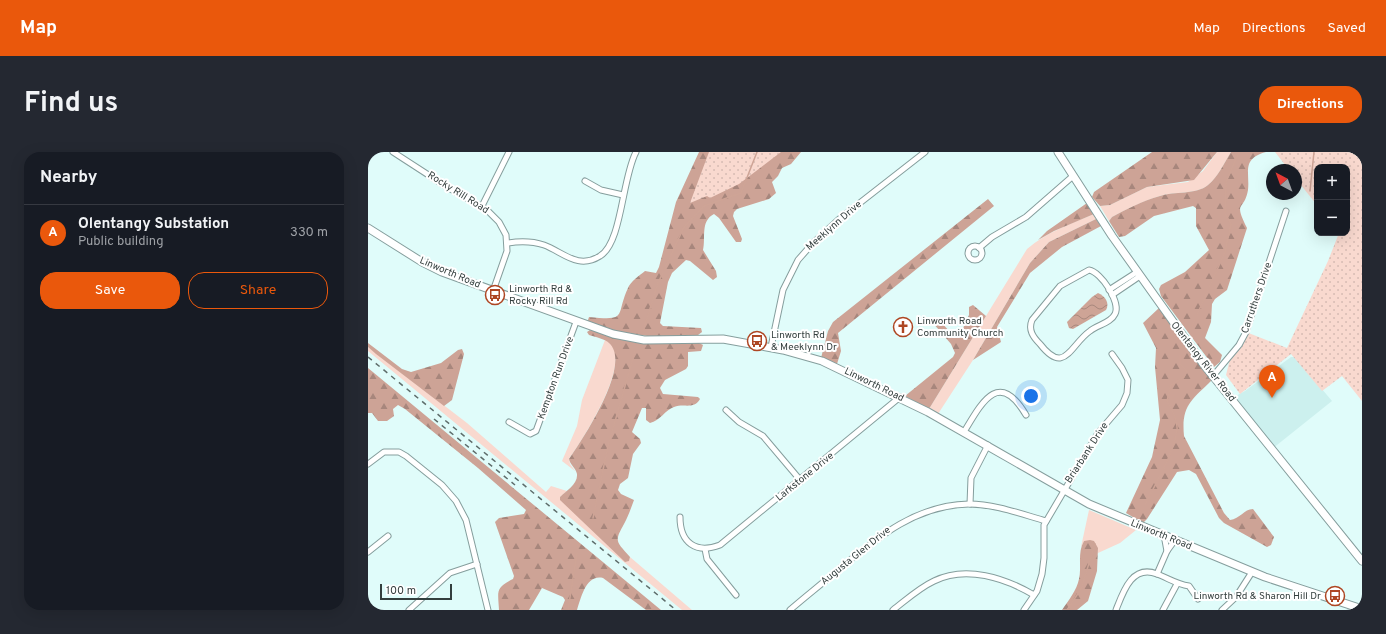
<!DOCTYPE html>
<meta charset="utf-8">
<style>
:root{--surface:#171b24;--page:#242831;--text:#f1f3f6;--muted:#9ea1a6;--line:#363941;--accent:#ea580c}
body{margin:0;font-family:Overpass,sans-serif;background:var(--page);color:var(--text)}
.controls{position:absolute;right:12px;top:12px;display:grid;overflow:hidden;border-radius:8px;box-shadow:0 4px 16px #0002}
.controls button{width:36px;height:36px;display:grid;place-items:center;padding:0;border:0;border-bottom:1px solid var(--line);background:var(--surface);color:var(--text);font:20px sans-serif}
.compass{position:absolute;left:898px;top:12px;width:36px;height:36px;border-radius:50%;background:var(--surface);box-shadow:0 4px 16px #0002;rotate:319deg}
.scale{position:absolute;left:12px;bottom:10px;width:72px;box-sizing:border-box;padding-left:4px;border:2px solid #343f3e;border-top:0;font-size:11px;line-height:14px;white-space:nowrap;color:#343f3e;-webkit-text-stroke:3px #fff;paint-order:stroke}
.you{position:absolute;left:663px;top:244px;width:14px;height:14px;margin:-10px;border:3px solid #fff;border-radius:50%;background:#1a73e8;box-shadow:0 0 0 6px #1a73e833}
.badge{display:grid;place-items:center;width:26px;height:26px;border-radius:50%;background:var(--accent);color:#fff;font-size:13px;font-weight:700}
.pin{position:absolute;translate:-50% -33px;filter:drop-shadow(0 1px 2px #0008)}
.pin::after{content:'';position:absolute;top:21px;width:14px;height:12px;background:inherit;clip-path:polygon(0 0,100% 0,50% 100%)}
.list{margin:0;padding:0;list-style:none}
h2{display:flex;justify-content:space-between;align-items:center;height:52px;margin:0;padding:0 16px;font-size:17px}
h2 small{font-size:13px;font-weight:400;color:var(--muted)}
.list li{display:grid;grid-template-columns:26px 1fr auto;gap:12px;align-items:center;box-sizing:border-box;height:56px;padding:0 16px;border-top:1px solid var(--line)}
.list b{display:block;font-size:15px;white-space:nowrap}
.list p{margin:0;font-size:13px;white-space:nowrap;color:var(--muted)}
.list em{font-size:13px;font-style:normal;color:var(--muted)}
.actions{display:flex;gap:8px;padding:12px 16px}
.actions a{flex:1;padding:9px 0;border:1px solid var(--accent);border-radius:16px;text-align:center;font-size:14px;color:var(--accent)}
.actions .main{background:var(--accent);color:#fff}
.map{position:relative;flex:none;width:994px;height:458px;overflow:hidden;border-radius:16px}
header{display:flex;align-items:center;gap:24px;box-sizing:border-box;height:56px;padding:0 20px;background:var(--accent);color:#fff}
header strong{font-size:19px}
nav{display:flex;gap:22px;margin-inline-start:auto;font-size:14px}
.intro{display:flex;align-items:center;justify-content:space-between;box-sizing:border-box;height:96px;padding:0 24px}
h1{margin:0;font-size:28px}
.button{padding:10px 18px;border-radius:16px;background:var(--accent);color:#fff;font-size:14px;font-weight:700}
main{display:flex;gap:24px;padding:0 24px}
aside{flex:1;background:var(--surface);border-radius:16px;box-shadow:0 4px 16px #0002}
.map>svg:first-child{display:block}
.built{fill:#ccf0ee}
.green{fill:#f9d9cf}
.forest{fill:url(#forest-firs)}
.park{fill:url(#park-dots)}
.water{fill:url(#water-waves)}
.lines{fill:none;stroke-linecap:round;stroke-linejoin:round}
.stream{stroke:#cea496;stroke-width:1.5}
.street-casing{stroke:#859e9d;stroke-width:7}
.secondary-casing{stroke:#859e9d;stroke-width:9}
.street{stroke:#fff;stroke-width:5}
.secondary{stroke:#fff;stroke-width:7}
.rail{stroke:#5e6d6b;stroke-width:1.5;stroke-dasharray:5 5;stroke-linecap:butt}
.labels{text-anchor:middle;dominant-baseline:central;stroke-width:4;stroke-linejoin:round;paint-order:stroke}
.street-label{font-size:10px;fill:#343f3e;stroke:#fff}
.poi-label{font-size:10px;fill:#343f3e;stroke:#fff;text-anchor:start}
</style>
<header>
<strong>Map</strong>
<nav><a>Map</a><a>Directions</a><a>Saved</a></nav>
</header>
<div class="intro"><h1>Find us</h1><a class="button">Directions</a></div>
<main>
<aside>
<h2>Nearby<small></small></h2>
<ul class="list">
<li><span class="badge">A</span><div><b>Olentangy Substation</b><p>Public building</p></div><em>330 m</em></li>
</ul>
<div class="actions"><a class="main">Save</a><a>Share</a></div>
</aside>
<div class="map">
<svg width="994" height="458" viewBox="0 0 994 458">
<defs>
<pattern id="forest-firs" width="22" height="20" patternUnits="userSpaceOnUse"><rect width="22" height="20" fill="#cda396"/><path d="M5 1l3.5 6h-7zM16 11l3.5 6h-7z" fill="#a7867c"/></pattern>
<pattern id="park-dots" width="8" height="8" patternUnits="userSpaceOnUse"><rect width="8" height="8" fill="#f9d9cf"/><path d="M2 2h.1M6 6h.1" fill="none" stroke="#d6bbb3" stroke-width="1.8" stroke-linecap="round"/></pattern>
<pattern id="water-waves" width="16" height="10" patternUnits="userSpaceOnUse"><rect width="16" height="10" fill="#cea496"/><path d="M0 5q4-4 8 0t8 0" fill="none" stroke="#a8877c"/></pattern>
</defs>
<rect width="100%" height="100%" fill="#e0fcfa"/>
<polygon class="built" points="923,205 927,205 964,249 904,297 864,246 877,239"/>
<g class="green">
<path d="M849,0H863C856,11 850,25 840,33C828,43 806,39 792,44C775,49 759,57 744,65L741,69L732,54L742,53L779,35L820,30L835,19Z"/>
<path d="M726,62L728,67L681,90L662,111L605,208L570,262L561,257L659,97C679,80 702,72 726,62Z"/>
<path d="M237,188C271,202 213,290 201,307L202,312L207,319L194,309L209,274L214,248Z"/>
<polygon points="0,195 99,271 178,340 183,334 199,339 192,345 261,409 262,405 324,458 314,458 0,199"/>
<polygon points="721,358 768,378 752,391 730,401 730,396 716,389 713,395"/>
</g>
<g class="forest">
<path d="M331,0H433L423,12L414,16L410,24L404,30L408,41L401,47L369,57L366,60L365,64L374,87L373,90H368L351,66L346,62C332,69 338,86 335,98L348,119L349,125L345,128L322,109L318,108L304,121L300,130L292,171L295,174L333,176L334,180L330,183L286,185L245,179L219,171L221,165C261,169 247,164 260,136C262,130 272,123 277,119L288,121L291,115L308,50Z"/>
<polygon points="784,0 849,0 826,28 779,35 742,53 732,54 724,45 726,40"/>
<path d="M863,0H898C873,7 882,20 880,38C876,60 865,48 879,76L859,138L847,147L844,152L843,170L837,186L854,203L852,210L846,215L793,144L791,137L793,133L817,120L841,98L828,74V56L825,54L786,64L757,84L751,85L741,69L744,65C759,57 774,49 792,44C806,39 828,43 840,33C850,25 856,11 863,0Z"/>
<polygon points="620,47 626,54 470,181 473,199 469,212 453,206 460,179 465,170"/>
<polygon points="719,51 726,62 686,79 670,88 679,79"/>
<polygon points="728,67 733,74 694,95 662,121 629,175 633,190 605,208 662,111 681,90"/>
<polygon points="605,153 618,164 561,257 537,244 585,205 587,201 583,192 565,171 567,169 571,168 584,182 591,185 601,163 601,155"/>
<path d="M791,156L844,228C824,248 813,253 816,284L856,361L862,368C872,367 876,357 885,357L906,385L903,393L899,395L856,371L851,366L828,322L821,318L809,320L779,367L775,371L758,361L784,305L792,268L787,215L788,196L775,171Z"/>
<path d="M222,178C262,190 289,193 331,191L335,193L333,199L320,200V214L318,217L297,228L292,236L295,242L330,245L332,247C326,258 316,251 306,255C297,258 292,269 282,271L278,268V256H274L264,280L272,287L273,291L265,302L260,326L252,332L250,338L253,342L266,348C263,356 260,365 256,372C246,390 248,389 262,405L261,409L257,410L192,348V345C198,339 210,332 209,322C208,316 202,313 201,307C214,288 265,212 241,191C237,187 227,185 221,183L219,180Z"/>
<polygon points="0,191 34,217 43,220 73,211 90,198 94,197 96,202 84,248 76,254 8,202 0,195"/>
<path d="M0,216L293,458H278L235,426C218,422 213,446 209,458H193L197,448L195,445L174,436L161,458H131C130,439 127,436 145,427L146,424L127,370L131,366L156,362L158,358L110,316L37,257L30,253L25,257L26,264L19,269H10L4,261H0Z"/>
<path d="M722,388L726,389L730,396L729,419L720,449L709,458H694C700,449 709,438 711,427C714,415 709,401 716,389Z"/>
</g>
<g class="park">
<polygon points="341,0 413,0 371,32 342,46 339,44 322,51"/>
<polygon points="907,0 983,0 994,7 994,249 974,224 954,239 923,202 872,242 858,223 863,203 878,180 919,196 960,109 971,81 979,81 979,15 949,15 949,53 928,27 928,18 921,18"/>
</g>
<path class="water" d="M730,141C737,144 742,151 738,158L705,177L701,176L699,170L724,145Z"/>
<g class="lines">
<g class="stream">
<polyline points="942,39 946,0"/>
<polyline points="824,174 857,100 863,72 857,61 858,30 871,0"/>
<polyline points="275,179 290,131 316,75 336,54 373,41 389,0"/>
<path d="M771,364C784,337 804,308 809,278C810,268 804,257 799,249L803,233L816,225L819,219L812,212V203"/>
<polyline points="225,366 240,294 267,199"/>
<polyline points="200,458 209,401"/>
<polyline points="699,458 713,437 727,392"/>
</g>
<g class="street-casing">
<g id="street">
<polyline points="25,0 79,35 119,58 131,70 138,83 139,99 125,139"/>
<polyline points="217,29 233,38 255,43"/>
<polyline points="114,54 141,0"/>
<path d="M140,91C152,89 164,89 176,93C195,100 210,118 232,104C254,91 254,26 268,0"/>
<circle cx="607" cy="101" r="7"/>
<polyline points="611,96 624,85 658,65 705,24"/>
<path d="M721,118C733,120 753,150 747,162C743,171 729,173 722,179C702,193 697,224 672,192C665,185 660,178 664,168L692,134Z"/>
<polyline points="741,138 769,120"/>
<polyline points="744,143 772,124"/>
<polyline points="403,195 415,138 430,108 445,91 470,68 557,0"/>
<polyline points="845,224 871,193 878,180 918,59"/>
<polyline points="358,258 371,270 395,284 433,329"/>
<polyline points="141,270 162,282 168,279 208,170"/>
<path d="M596,280C614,250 631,217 658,263"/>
<polyline points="0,312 16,300 31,300 38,304 74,333 88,349 98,368 120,458"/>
<polyline points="602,352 603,326 620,293"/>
<path d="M312,365C312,391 328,402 352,393L532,245"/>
<polyline points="796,383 799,399"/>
<polyline points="337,397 339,407 368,443"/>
<polyline points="0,400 20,384"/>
<polyline points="789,422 799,399 807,388"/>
<polyline points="41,458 82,421 109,412"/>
<path d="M422,458C438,444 455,431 471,417C510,385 548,353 601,352C627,352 653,362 678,369"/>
<path d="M525,458C538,448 551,436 566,429C598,413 637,426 666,443"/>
<polyline points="656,458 669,439 674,422 676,406 676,373 730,281 754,253 759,241 760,228 754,216 744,202"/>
<path d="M748,458C755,440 764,412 789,422C800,426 808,432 821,434L830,447"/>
<polyline points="795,458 809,432"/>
<polyline points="854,458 868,445 884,420"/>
</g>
</g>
<g class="secondary-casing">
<g id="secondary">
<polyline points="690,0 744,84 836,213 994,409"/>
<polyline points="0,76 54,110 74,120 245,182 276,188 355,187 415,198 454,209 560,260 721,352 897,425 994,457"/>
</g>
</g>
<use href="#street" class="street"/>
<use href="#secondary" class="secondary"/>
<g class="rail">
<polyline points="0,205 308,458"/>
<polyline points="66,267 147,333"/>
</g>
</g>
<defs>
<g id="bus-ring" transform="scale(1)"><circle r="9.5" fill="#fff" stroke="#ae4623" stroke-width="1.5"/><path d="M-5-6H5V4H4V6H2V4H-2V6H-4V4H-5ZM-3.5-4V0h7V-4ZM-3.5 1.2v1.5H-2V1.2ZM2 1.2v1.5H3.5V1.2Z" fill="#ae4623"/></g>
<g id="church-ring" transform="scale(1)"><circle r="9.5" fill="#fff" stroke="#ae4623" stroke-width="1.5"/><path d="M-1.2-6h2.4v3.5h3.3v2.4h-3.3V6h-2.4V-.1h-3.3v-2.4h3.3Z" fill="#ae4623"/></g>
</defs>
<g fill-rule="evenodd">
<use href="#bus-ring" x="127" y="143"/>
<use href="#church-ring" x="535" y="175"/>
<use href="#bus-ring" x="389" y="189"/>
<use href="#bus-ring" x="967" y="444"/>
</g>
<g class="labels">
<g class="street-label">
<text transform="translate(90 41) rotate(32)">Rocky Rill Road</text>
<text transform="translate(466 74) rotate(-41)">Meeklynn Drive</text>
<text transform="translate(82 121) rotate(23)">Linworth Road</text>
<text transform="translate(889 146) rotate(-71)">Carruthers Drive</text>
<text transform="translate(835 210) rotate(52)">Olentangy River Road</text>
<text transform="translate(188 226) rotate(-70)">Kempton Run Drive</text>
<text transform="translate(506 233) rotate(26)">Linworth Road</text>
<text transform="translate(719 301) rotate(-57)">Briarbank Drive</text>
<text transform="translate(437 325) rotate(-39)">Larkstone Drive</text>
<text transform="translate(793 383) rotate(22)">Linworth Road</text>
<text transform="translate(488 404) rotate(-39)">Augusta Glen Drive</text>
</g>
<g class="poi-label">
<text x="141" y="137">Linworth Rd &amp;<tspan x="141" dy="12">Rocky Rill Rd</tspan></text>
<text x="549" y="169">Linworth Road<tspan x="549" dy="12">Community Church</tspan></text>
<text x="403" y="183">Linworth Rd<tspan x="403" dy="12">&amp; Meeklynn Dr</tspan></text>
<text x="953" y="444" text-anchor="end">Linworth Rd &amp; Sharon Hill Dr</text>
</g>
</g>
</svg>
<div class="controls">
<button>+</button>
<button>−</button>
</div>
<svg class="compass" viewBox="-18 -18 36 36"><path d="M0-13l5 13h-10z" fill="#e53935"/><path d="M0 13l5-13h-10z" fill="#9ea1a6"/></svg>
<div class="scale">100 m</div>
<div class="you"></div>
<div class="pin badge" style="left:904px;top:246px">A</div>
</div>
</main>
